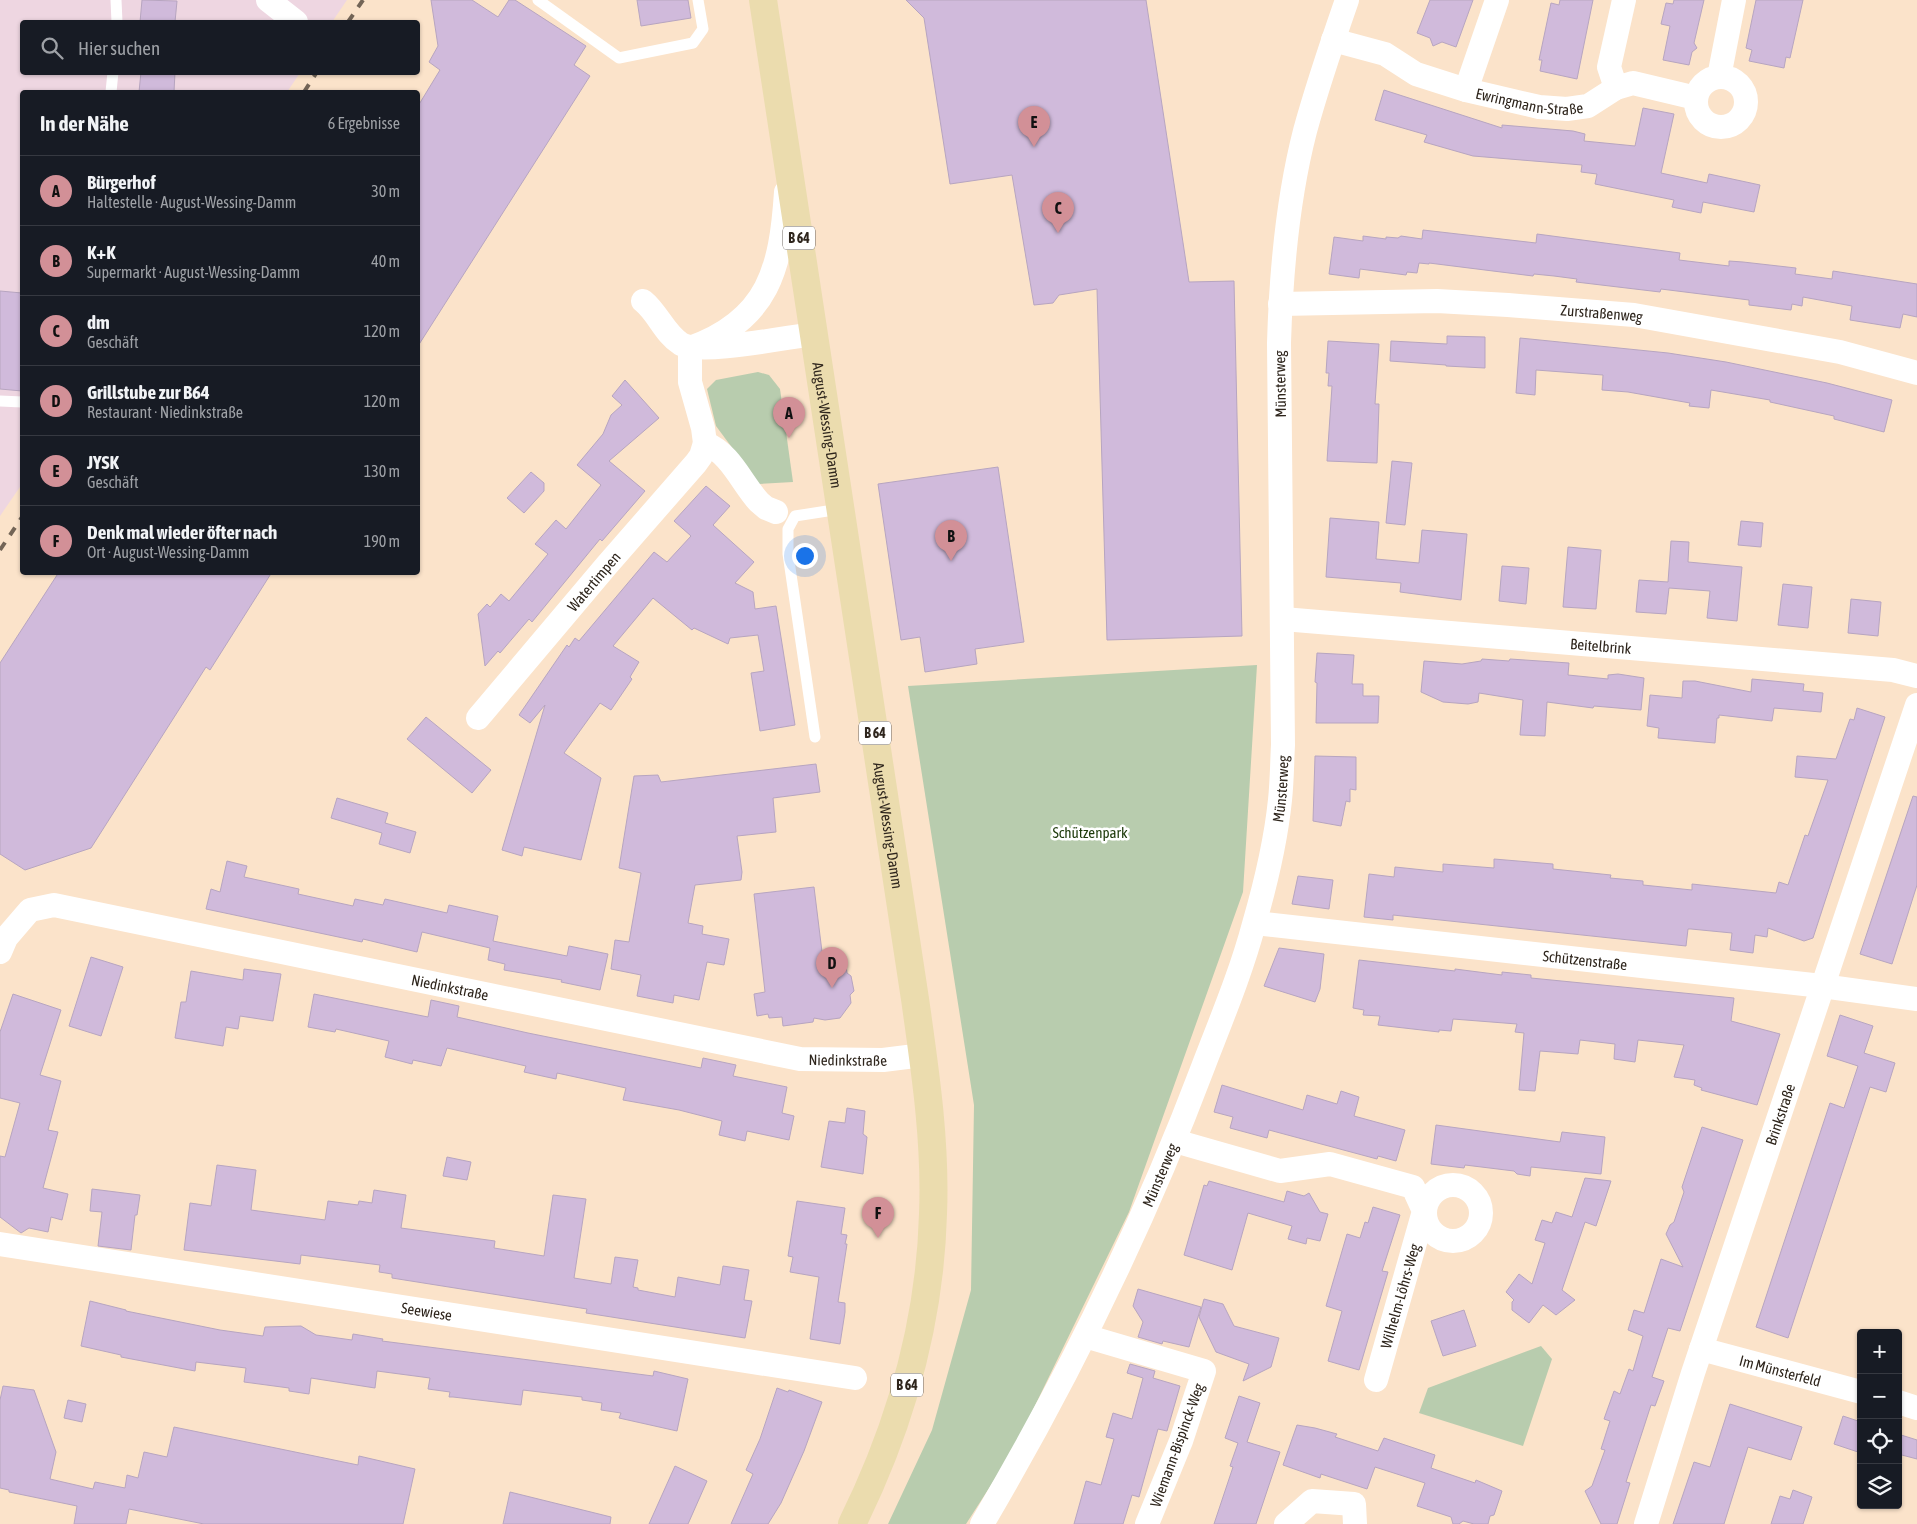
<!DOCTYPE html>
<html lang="de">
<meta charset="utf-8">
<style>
:root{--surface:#171b24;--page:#242831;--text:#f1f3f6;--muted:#9ea1a6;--line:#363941;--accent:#d29097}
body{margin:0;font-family:"Asap Condensed",sans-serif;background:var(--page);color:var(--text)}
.controls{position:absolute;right:15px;bottom:15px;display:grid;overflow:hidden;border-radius:5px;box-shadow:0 1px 4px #0004}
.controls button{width:45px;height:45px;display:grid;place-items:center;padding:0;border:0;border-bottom:1px solid var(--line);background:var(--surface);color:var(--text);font:25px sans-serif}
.you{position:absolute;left:804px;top:555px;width:18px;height:18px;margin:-12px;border:4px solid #fff;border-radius:50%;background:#1a73e8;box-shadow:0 0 0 8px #1a73e833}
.badge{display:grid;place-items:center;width:32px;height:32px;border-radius:50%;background:var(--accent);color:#111;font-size:16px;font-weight:700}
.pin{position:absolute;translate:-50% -41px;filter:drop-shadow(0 1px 2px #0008)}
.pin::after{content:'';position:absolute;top:26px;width:18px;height:15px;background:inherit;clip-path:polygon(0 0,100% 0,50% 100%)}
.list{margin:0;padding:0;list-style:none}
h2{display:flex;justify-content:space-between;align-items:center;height:65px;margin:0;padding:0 20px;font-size:21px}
h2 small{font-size:16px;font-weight:400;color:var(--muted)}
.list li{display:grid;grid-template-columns:32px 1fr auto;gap:15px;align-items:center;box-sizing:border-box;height:70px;padding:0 20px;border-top:1px solid var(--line)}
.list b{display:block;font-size:19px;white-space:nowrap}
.list p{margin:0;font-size:16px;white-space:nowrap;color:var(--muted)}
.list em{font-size:16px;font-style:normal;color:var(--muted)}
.icon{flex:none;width:28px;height:28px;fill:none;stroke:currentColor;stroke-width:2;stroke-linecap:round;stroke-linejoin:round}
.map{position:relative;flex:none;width:1917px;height:1524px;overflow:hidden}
.search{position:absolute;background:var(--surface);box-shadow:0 1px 4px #0004;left:20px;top:20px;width:400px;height:55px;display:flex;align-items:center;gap:12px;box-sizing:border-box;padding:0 18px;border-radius:5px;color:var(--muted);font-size:19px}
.panel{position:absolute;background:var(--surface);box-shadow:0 1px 4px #0004;left:20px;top:90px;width:400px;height:485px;border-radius:5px}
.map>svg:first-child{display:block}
.industrial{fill:#eed6e1}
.green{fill:#b8ccae}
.building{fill:#d0badb;stroke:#b7a5c0}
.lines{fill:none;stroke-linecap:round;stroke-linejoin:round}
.service{stroke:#fff;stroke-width:11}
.minor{stroke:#fff;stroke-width:24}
.primary{stroke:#ebdcae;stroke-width:28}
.rail{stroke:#736557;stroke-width:4;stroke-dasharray:9 9;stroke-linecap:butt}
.labels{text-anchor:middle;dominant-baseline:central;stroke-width:5;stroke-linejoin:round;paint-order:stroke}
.shield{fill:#fff;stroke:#6d6660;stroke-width:1}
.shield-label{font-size:14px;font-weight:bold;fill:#2e251c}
.street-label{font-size:15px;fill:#2e251c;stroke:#fff}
.park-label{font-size:15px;fill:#1d3a0a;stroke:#fff}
</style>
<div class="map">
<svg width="1917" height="1524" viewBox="0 0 1917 1524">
<rect width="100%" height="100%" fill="#fbe3ca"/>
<polygon class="industrial" points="0,0 347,0 332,22 22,22 22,72 300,73 287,92 22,92 22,484 0,516"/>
<g class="green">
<polygon points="758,372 769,375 780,389 793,482 759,484 716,426 707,389 716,380"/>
<polygon points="1257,665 1243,892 1129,1212 1013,1451 966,1524 888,1524 932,1430 971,1290 974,1105 908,686"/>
<polygon points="1541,1346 1552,1359 1523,1446 1419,1413 1428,1388"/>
</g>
<g class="building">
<polygon points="142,0 177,1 175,22 140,22"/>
<polygon points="431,0 472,0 498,17 509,0 515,0 586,46 574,65 590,76 418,346 418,106 440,70 429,62 438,46"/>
<polygon points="637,0 688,0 691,18 641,26"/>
<polygon points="906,0 1146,0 1189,282 1234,281 1242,636 1107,640 1097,289 1059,295 1053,303 1034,305 1012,175 950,184 924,18"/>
<polygon points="1430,0 1473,0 1456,47 1442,42 1433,46 1430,38 1417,33"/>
<polygon points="1560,0 1593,0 1577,79 1540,71 1542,60 1539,60 1551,3 1559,5"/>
<polygon points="1674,0 1704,0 1694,43 1697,48 1692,52 1689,65 1663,60 1670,26 1661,24 1666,3 1673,4"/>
<polygon points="1756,0 1803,0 1790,58 1786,57 1784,68 1749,61 1752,50 1746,48"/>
<polygon points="141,72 175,72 174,92 139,92"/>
<polygon points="1384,90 1502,128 1502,125 1573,131 1585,134 1584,141 1635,146 1643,108 1674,114 1661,173 1707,183 1709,174 1760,185 1754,212 1703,202 1701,213 1672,207 1674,200 1595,184 1597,174 1581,172 1582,165 1473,156 1424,142 1427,135 1375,120"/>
<polygon points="1423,230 1536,243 1537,234 1680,253 1679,260 1729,266 1729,261 1743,262 1796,268 1795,274 1832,279 1833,271 1917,284 1917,317 1903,314 1900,328 1850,320 1852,306 1803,297 1802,306 1792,304 1791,310 1749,305 1749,300 1661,289 1660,292 1576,282 1577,279 1554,276 1534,274 1533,276 1429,263 1429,264 1419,263 1417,273 1407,272 1406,275 1360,269 1359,278 1329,274 1334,237 1363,241 1363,236 1386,239 1386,237 1398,238 1401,236 1422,239"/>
<polygon points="0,291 22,293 22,391 0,389"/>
<polygon points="1447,336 1485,337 1485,368 1446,366 1446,365 1390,361 1391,341 1447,344"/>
<polygon points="1520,338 1668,353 1726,362 1827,383 1892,400 1884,432 1834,419 1834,416 1770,402 1770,400 1711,390 1709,408 1689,406 1690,403 1628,392 1602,390 1603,375 1536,370 1535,395 1516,393"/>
<polygon points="1328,341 1379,344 1375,404 1379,404 1377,463 1327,461 1332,386 1328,386 1329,373 1326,373"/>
<polygon points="625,380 659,418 609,461 645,491 602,541 600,539 532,622 529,619 500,653 498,651 485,666 478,614 487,604 490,607 501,594 509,601 548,554 535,544 556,520 566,529 601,485 577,465 603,434 611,415 622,405 612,396"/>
<polygon points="1392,461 1412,463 1405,525 1386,523"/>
<polygon points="998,467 1024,642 975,649 977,664 925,672 920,637 901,640 878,484"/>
<polygon points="531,472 544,483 544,491 524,513 507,498"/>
<polygon points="706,486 730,506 713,525 754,562 735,583 753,592 755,609 776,606 795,725 760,731 751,673 764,671 758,635 730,638 728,644 694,628 692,630 653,598 613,646 639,662 630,677 632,679 611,710 600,703 564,753 601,778 581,860 524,847 522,856 502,850 545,705 530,723 519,715 567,645 569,647 575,638 579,641 654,552 667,562 691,536 674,521"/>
<polygon points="1330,518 1379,522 1376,559 1419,563 1422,530 1467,534 1461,600 1400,592 1401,583 1326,577"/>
<polygon points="1741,521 1763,523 1761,547 1738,545"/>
<polygon points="1671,541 1689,542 1688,562 1742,567 1737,621 1707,618 1710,591 1669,588 1666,614 1636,612 1639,580 1668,582"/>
<polygon points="1568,547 1601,550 1596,609 1563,607"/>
<polygon points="1502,566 1529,568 1526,604 1499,601"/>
<polygon points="59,572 272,572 210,670 206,667 91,848 25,870 0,854 0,663"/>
<polygon points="1783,584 1812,587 1808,628 1778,625"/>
<polygon points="1851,599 1881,602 1878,636 1848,633"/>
<polygon points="1317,653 1354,655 1352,684 1363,684 1363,696 1379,696 1378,723 1316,723 1317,683 1315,682"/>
<polygon points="1482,659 1509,661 1510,659 1569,663 1568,675 1608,679 1608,675 1618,674 1644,678 1641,710 1594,706 1593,708 1547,702 1545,736 1520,735 1523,700 1479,693 1478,702 1468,704 1443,702 1421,692 1424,661 1462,664 1481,661"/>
<polygon points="1752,679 1804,684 1803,691 1823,693 1821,712 1774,708 1772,721 1719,715 1719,718 1717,718 1715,743 1658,738 1659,728 1647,726 1650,695 1682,698 1683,681 1695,681 1751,692"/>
<polygon points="1857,708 1885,717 1813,938 1804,941 1768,928 1767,937 1755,935 1753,953 1730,950 1732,933 1691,929 1688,929 1686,946 1393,915 1393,920 1364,917 1369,874 1394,877 1395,867 1443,872 1443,864 1494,868 1494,859 1553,864 1553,869 1611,875 1610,878 1643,881 1643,885 1692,890 1692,884 1776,893 1779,882 1788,885 1805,835 1808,836 1828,780 1795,777 1797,756 1836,759 1850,719 1854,720"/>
<polygon points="426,717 491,770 472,793 407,739"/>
<polygon points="1315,756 1356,757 1356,790 1350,789 1350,802 1346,801 1341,826 1313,821"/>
<polygon points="816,764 820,792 773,798 776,832 737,836 742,872 741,880 695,885 688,923 703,926 702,934 729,939 724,965 707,962 699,1000 674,995 673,1003 637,996 641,975 611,969 615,940 629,942 641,873 619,868 634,776 658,775 661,782"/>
<polygon points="1913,796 1917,797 1917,885 1892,964 1860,954"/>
<polygon points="337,798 388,813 385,823 416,832 410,853 379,844 382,833 331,818"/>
<polygon points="227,861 247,866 244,877 299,889 298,894 353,906 355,899 383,905 385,899 447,913 449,905 498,916 493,941 567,956 569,946 608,954 600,990 561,982 562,980 504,970 505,964 488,960 490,948 422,932 417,952 363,939 362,942 206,909 211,889 220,892"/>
<polygon points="1298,876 1333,880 1329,909 1292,904"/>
<polygon points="814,887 824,968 846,965 847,973 851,976 854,991 850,995 851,1003 840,1018 825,1020 814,1018 813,1022 783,1026 782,1017 769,1018 768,1014 757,1016 754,994 765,992 754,894"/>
<polygon points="1279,948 1324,954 1320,989 1315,1002 1264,986"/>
<polygon points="91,957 123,967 101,1036 69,1026"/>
<polygon points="1359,960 1455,971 1455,969 1502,975 1502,972 1531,975 1531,978 1734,998 1731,1021 1780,1034 1757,1105 1701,1090 1702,1088 1694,1085 1695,1080 1674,1077 1684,1045 1638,1040 1635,1062 1614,1059 1615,1044 1580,1040 1578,1054 1540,1051 1535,1091 1519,1090 1524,1033 1515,1032 1517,1024 1453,1019 1451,1031 1439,1030 1439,1032 1378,1025 1380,1016 1363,1015 1364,1010 1353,1008"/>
<polygon points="244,969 281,974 273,1021 240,1016 238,1029 226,1027 223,1046 175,1038 181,1002 186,1002 191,971 243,980"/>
<polygon points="13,994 61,1010 40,1075 61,1081 48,1130 58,1132 43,1188 68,1194 62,1220 51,1217 48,1232 29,1228 21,1233 0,1217 0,1156 5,1157 20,1103 0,1098 0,1032"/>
<polygon points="314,994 428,1017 431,1000 459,1006 457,1017 528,1033 701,1068 703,1058 736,1065 733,1076 787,1087 782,1113 794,1116 789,1140 747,1131 745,1141 719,1135 722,1121 679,1110 623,1100 626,1088 557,1073 556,1079 524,1072 526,1066 447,1048 441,1066 413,1060 412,1064 385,1057 389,1041 336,1029 335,1032 308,1027"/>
<polygon points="1840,1015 1873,1026 1864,1053 1895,1063 1886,1092 1870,1087 1788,1338 1756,1327 1830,1103 1844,1108 1858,1066 1827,1056"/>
<polygon points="1222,1085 1303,1110 1307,1095 1337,1104 1341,1091 1359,1097 1354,1116 1405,1130 1396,1161 1378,1156 1377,1159 1269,1130 1267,1138 1230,1128 1233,1117 1214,1112"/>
<polygon points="847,1108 865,1111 863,1134 867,1137 863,1174 821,1167 829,1121 845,1123"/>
<polygon points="1436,1125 1560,1142 1562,1132 1605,1137 1601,1174 1531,1167 1530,1176 1517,1174 1514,1171 1465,1165 1464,1168 1431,1164"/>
<polygon points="1702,1127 1743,1140 1680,1331 1668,1328 1652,1377 1664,1381 1655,1406 1651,1405 1626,1482 1630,1483 1617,1524 1601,1524 1585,1491 1592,1486 1605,1450 1601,1449 1610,1421 1604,1419 1614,1391 1620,1394 1629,1369 1633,1371 1643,1336 1628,1330 1634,1310 1644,1313 1661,1259 1683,1267 1666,1234 1670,1225 1674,1222 1684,1192 1682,1187"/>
<polygon points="447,1157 471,1162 467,1180 443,1176"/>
<polygon points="217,1165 256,1170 251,1210 325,1220 328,1201 358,1205 359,1201 372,1203 374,1190 406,1195 401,1228 495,1241 494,1248 544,1256 553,1195 586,1199 574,1278 611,1284 615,1257 638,1260 633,1287 638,1288 638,1290 675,1297 678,1277 720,1285 723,1266 749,1270 744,1300 752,1301 745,1338 586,1313 587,1309 392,1278 392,1274 379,1272 380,1265 301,1255 300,1264 184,1250 190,1203 211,1206"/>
<polygon points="1585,1178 1611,1181 1596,1226 1585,1222 1562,1290 1575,1300 1556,1315 1543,1305 1529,1323 1512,1310 1512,1302 1514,1300 1506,1292 1519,1274 1532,1284 1545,1243 1535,1240 1542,1220 1552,1223 1556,1212 1572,1217"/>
<polygon points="1209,1181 1284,1202 1287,1191 1304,1196 1309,1193 1320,1212 1328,1214 1320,1241 1307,1238 1306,1244 1288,1239 1292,1226 1248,1213 1232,1270 1184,1255 1204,1185 1207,1186"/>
<polygon points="92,1189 140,1195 137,1215 135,1215 131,1250 98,1246 102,1212 90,1211"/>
<polygon points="797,1201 845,1208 841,1234 847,1235 845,1244 847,1244 838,1302 845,1303 845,1312 840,1344 810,1339 819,1277 790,1272 793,1257 788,1256"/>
<polygon points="1373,1207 1400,1215 1382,1271 1388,1272 1359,1370 1328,1361 1342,1311 1326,1306 1347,1234 1360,1238 1365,1222 1368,1223"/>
<polygon points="1138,1289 1201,1307 1189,1347 1163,1341 1162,1344 1138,1337 1143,1322 1133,1306"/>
<polygon points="1204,1299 1223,1304 1234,1326 1279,1338 1271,1367 1243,1381 1249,1364 1216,1352 1199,1317"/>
<polygon points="90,1301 126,1310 126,1311 220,1330 263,1336 265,1327 301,1326 316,1335 352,1340 353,1334 383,1339 382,1341 421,1346 653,1376 654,1371 688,1379 677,1431 619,1418 621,1413 601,1410 602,1403 582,1400 582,1397 523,1390 521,1405 453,1397 449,1397 450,1392 428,1389 430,1378 377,1371 375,1388 311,1378 309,1394 289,1391 289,1388 244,1382 246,1368 196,1362 195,1371 121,1357 121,1355 81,1346"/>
<polygon points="1464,1310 1476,1346 1443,1356 1431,1321"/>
<polygon points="1130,1364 1155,1371 1153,1378 1180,1386 1167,1431 1158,1429 1139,1497 1132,1495 1123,1524 1074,1524 1086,1481 1101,1485 1114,1439 1106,1437 1113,1413 1132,1419 1143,1378 1127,1373"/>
<polygon points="3,1386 34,1390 56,1452 50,1479 93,1489 95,1482 125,1488 127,1475 138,1478 144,1452 167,1457 174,1427 358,1465 359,1456 415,1469 403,1524 204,1524 129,1509 126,1524 74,1524 77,1506 9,1492 9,1490 0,1488 0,1400"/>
<polygon points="777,1388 788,1392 789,1390 822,1402 804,1451 781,1503 768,1524 731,1524 753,1474 746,1470 760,1439"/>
<polygon points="1239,1396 1260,1403 1247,1442 1280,1452 1256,1524 1214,1524 1233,1467 1230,1466 1238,1443 1225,1438"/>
<polygon points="68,1400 86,1404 82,1422 64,1418"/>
<polygon points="1730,1404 1802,1427 1791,1460 1748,1447 1724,1524 1673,1524 1694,1462 1710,1467"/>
<polygon points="1843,1416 1861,1422 1861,1453 1834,1444"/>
<polygon points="1297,1425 1315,1428 1337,1434 1335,1437 1378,1451 1384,1438 1435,1455 1431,1468 1475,1483 1476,1480 1502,1491 1494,1515 1490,1516 1488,1524 1474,1524 1463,1521 1459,1524 1453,1524 1451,1517 1417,1506 1425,1483 1375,1467 1367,1489 1321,1474 1320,1478 1283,1465"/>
<polygon points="1898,1434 1917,1440 1917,1459 1898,1454"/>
<polygon points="675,1466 707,1481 688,1524 649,1524"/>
<polygon points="1793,1490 1812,1497 1803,1524 1771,1524 1780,1496 1790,1499"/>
<polygon points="510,1492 611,1517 610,1524 503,1524"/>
</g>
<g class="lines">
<g class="service">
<polyline points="116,0 117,22"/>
<polyline points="538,0 619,58 693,43 703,29 698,0"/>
<polyline points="111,92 113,72"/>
<polyline points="0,401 22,402"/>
<polyline points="815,737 788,554 788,529 795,516 840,509"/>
</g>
<g class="minor">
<polyline points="268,0 296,22"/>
<path id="s1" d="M1333,40L1385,54L1416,74L1466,90L1539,107L1567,109L1588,106L1616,88L1633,83L1696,98"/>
<circle cx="1721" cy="102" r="25"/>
<polyline points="1719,77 1734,0"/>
<polyline points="1616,88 1609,67 1624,0"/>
<polyline points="1466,90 1497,0"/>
<path d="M643,301C658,313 664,333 681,344C699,355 788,337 814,334"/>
<path id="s2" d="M1280,304L1437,301L1508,305L1634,315L1840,352L1917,373"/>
<path d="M690,348C769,320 781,268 786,192"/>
<path d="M690,348V382L703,428L705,443C731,454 741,482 759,502L766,508L776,512"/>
<path id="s3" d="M1283,619L1893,670L1917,676"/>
<path id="s4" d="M478,718L607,565L696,463L701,456L705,443"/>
<path id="s5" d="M1255,923L1822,986L1917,999"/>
<path id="s6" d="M0,952L6,938L30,910L54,905L800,1059L883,1060L923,1055"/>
<polyline points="1175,1141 1280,1171 1330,1164 1413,1187 1424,1211 1376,1380"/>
<circle cx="1453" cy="1213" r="28"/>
<path id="s7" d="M0,1244L855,1378"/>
<polyline points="1085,1336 1204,1371 1181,1441 1147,1524"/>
<path id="s8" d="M1701,1349L1861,1392"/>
<polyline points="1898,1402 1917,1408"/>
<path id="s9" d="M982,1524C1068,1378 1143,1226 1203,1067C1221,1020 1241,973 1254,924C1265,886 1276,839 1280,800C1282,782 1282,763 1283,745L1279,343C1281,274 1288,197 1305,131C1317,87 1332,43 1347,0"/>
<polyline points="1286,1524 1312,1501 1354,1504 1355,1524"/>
<path id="s10" d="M1646,1524L1693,1373L1917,705"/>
</g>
<path class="primary" id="s11" d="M763,0L915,999C925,1070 936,1142 933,1214C930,1323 900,1427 852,1524"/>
<g class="rail">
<polyline points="348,22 363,0"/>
<polyline points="304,92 317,72"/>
<polyline points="0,550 22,517"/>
</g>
</g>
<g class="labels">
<g class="shield">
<rect x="783" y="226.5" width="32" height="23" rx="4"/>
<rect x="859" y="721.5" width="32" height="23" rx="4"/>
<rect x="891" y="1373.5" width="32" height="23" rx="4"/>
</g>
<g class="shield-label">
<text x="799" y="238">B 64</text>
<text x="875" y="733">B 64</text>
<text x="907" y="1385">B 64</text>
</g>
<g class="street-label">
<text stroke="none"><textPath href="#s1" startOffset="208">Ewringmann-Straße</textPath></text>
<text stroke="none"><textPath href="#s2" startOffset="322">Zurstraßenweg</textPath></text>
<text transform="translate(1280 384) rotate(-91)">Münsterweg</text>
<text stroke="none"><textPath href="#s11" startOffset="430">August-Wessing-Damm</textPath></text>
<text stroke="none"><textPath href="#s4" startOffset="179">Watertimpen</textPath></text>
<text stroke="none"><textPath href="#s3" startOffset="319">Beitelbrink</textPath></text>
<text stroke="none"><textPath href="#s9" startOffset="798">Münsterweg</textPath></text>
<text stroke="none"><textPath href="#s11" startOffset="835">August-Wessing-Damm</textPath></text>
<text stroke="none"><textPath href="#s5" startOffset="332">Schützenstraße</textPath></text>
<text stroke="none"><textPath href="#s6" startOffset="481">Niedinkstraße</textPath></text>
<text stroke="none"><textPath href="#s6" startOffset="886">Niedinkstraße</textPath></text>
<text stroke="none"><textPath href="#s10" startOffset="431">Brinkstraße</textPath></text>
<text stroke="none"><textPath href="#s9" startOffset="392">Münsterweg</textPath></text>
<text transform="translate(1400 1296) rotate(-74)">Wilhelm-Löhrs-Weg</text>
<text stroke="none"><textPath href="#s7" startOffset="432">Seewiese</textPath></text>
<text stroke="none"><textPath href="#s8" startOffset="82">Im Münsterfeld</textPath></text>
<text transform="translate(1177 1445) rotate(-70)">Wiemann-Bispinck-Weg</text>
</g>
<g class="park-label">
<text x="1090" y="832">Schützenpark</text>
</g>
</g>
</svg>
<div class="controls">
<button>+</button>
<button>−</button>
<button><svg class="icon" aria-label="locate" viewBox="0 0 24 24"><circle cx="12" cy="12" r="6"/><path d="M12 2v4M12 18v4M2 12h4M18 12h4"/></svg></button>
<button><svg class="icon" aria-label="layers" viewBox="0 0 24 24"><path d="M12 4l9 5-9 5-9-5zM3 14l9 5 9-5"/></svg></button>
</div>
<div class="you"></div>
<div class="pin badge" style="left:789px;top:438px">A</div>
<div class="pin badge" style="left:951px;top:561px">B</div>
<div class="pin badge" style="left:1058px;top:233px">C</div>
<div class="pin badge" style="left:832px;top:988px">D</div>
<div class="pin badge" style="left:1034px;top:147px">E</div>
<div class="pin badge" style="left:878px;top:1238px">F</div>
<div class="search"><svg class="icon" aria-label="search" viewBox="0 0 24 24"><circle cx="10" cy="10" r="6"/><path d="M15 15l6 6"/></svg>Hier suchen</div>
<section class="panel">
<h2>In der Nähe<small>6 Ergebnisse</small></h2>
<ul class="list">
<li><span class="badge">A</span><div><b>Bürgerhof</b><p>Haltestelle · August-Wessing-Damm</p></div><em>30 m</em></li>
<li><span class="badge">B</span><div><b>K+K</b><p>Supermarkt · August-Wessing-Damm</p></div><em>40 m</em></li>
<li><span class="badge">C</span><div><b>dm</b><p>Geschäft</p></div><em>120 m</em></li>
<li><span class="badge">D</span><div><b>Grillstube zur B64</b><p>Restaurant · Niedinkstraße</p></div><em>120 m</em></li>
<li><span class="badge">E</span><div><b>JYSK</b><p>Geschäft</p></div><em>130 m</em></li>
<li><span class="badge">F</span><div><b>Denk mal wieder öfter nach</b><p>Ort · August-Wessing-Damm</p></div><em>190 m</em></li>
</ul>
</section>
</div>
